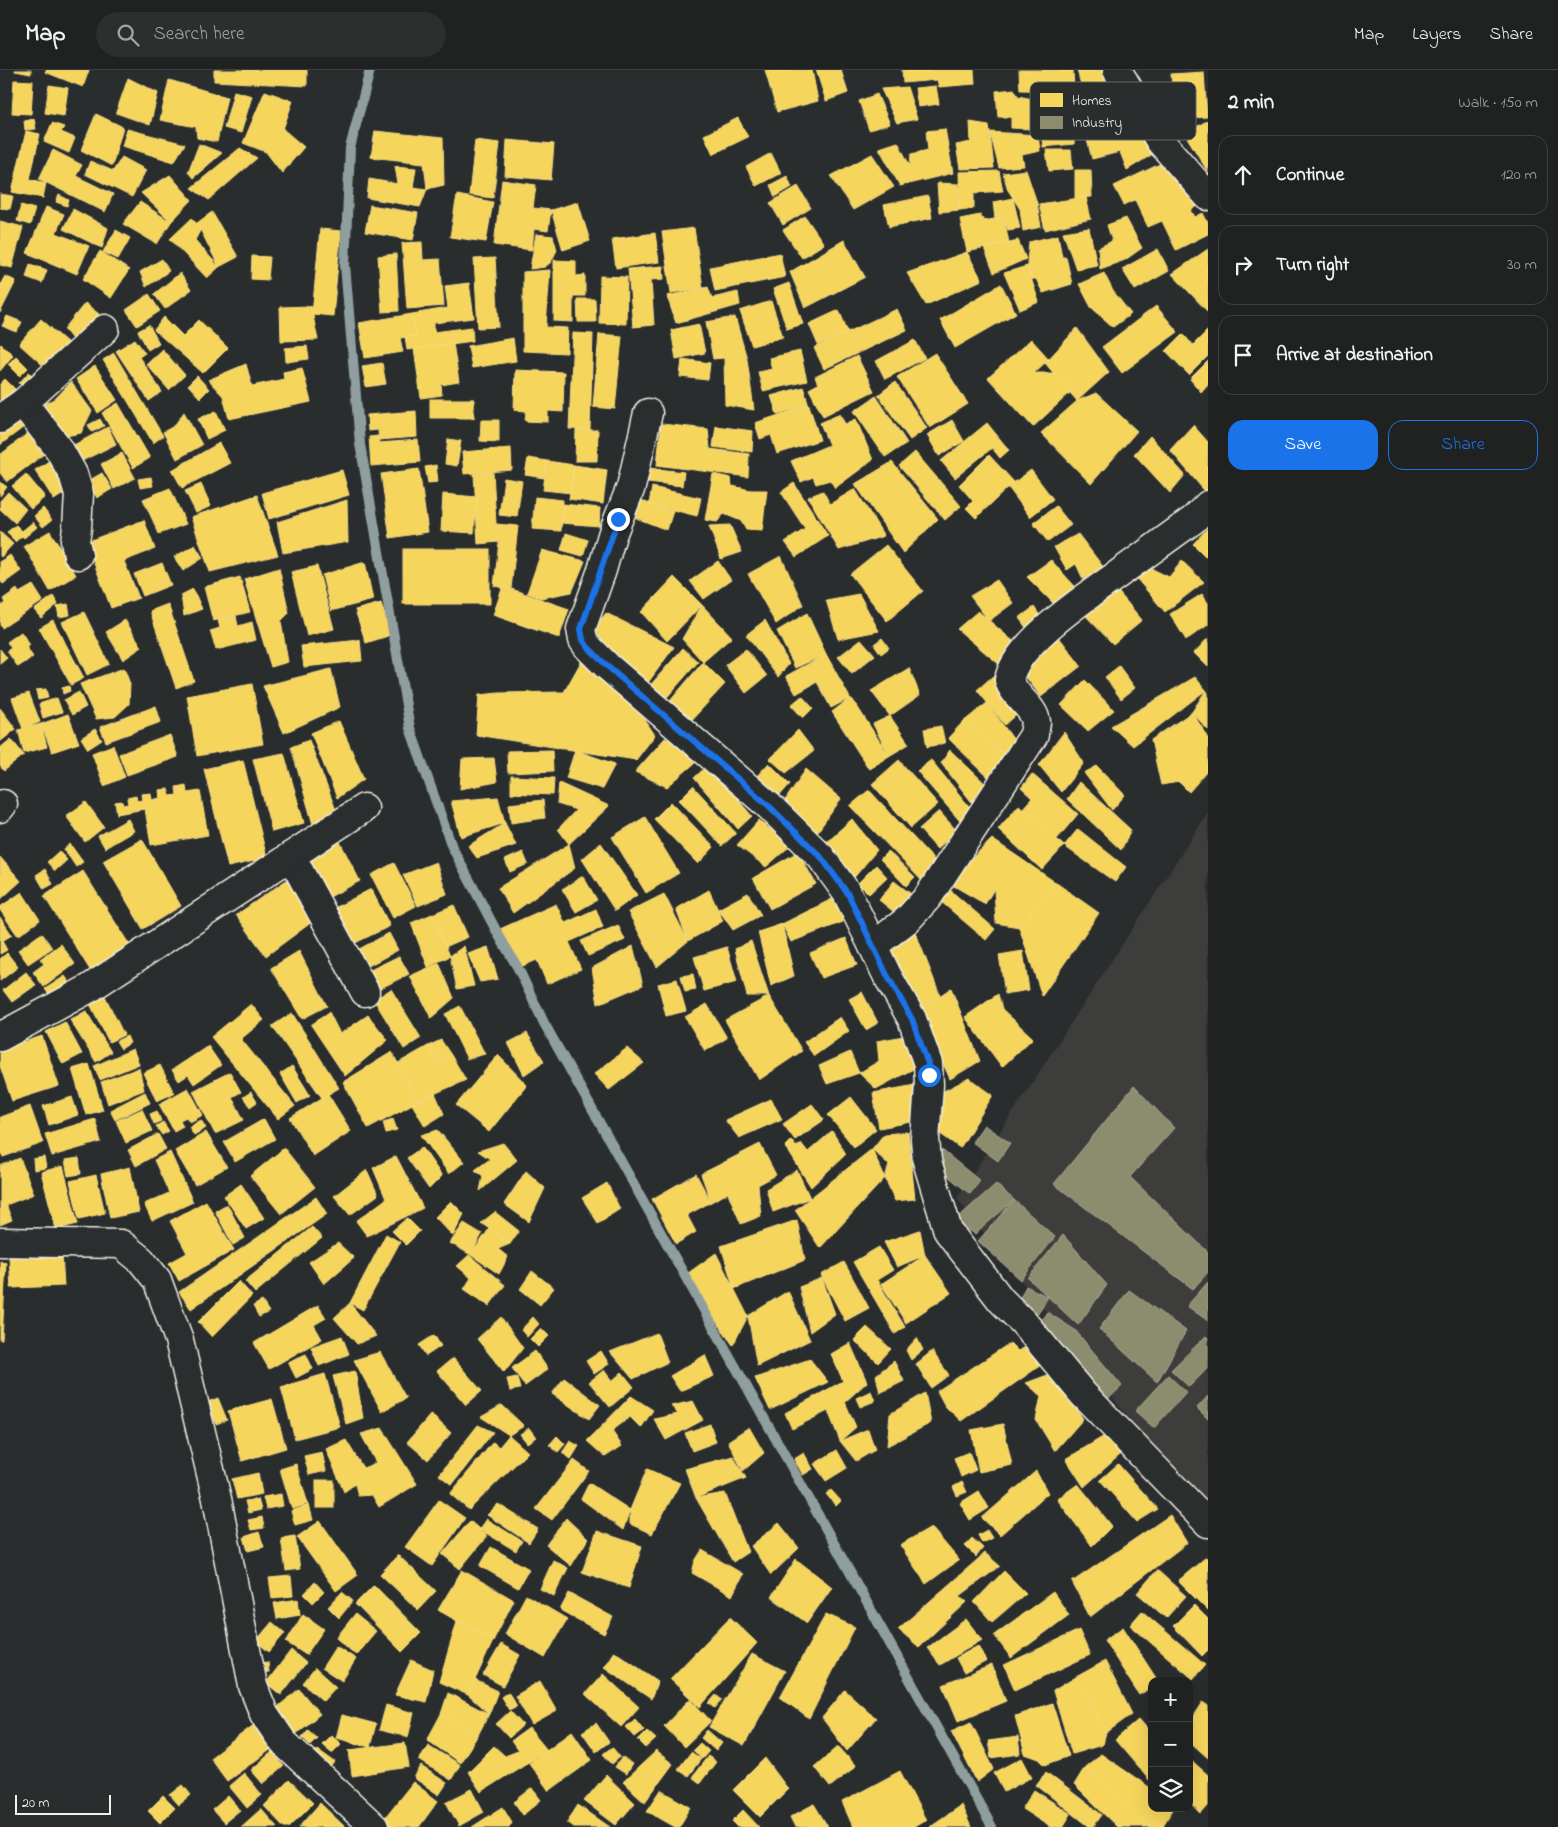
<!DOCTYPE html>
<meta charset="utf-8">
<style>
:root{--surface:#202222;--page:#2d2f2f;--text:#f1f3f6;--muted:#a2a4a5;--line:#3d3f40;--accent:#1a73e8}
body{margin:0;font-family:"Indie Flower",sans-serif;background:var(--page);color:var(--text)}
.controls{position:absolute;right:15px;bottom:15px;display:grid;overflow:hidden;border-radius:10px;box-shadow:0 5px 20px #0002}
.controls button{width:45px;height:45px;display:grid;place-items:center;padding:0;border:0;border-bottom:1px solid var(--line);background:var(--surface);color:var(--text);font:25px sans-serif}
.scale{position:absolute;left:15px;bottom:12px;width:96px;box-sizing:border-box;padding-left:5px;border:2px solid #f4f1e8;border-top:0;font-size:14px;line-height:18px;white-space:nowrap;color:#f4f1e8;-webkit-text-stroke:4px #2a2d2e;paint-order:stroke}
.stop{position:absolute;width:15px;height:15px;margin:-11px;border:4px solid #1a73e8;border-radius:50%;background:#fff}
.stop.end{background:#1a73e8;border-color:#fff;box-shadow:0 1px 5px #0008}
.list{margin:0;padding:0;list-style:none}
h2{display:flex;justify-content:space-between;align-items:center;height:65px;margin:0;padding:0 20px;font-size:21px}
h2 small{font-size:16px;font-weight:400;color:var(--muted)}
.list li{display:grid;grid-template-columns:32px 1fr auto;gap:15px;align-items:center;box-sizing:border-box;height:80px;margin:0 10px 10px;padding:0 10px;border:1px solid var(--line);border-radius:15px}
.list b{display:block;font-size:19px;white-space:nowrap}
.list em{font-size:16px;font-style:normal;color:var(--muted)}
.actions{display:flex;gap:10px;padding:15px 20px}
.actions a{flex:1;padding:11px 0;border:1px solid var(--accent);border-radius:15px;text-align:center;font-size:18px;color:var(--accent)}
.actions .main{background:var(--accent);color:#fff}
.icon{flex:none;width:28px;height:28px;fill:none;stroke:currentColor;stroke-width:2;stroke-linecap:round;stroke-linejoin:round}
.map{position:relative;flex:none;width:1208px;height:1757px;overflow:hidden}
header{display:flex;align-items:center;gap:30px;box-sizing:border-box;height:70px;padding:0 25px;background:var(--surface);border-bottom:1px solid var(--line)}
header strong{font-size:24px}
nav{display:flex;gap:28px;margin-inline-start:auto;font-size:18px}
.search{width:350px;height:45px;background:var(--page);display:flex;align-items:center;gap:12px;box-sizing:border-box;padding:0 18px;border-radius:28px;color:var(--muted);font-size:19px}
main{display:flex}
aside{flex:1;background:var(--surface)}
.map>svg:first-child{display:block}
.built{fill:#3e3e3a}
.homes{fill:#f6d55c;stroke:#f5dd86}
.industry{fill:#8c8c6e;stroke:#abaa93}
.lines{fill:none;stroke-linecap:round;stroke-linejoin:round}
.stream{stroke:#8f9f9f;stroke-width:10}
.minor-casing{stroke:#f4f1e8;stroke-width:31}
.minor{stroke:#2a2d2e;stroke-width:28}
.route{stroke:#1a73e8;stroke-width:6}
.key{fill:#2a2d2e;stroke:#676866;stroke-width:1}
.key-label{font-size:14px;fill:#f4f1e8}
</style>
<header>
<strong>Map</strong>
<div class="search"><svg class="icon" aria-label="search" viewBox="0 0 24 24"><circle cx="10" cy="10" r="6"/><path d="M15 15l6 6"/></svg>Search here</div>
<nav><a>Map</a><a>Layers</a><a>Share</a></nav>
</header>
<main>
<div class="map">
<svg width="1208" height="1757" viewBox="0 0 1208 1757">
<rect width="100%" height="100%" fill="#2a2d2e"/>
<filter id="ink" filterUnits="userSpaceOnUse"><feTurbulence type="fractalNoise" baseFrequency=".02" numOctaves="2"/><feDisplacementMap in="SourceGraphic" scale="10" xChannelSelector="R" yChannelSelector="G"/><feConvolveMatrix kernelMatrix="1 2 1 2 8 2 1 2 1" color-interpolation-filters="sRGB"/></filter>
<g filter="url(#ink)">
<polygon class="built" points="1208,743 1208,1443 1198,1437 957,1128"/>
<g class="homes">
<polygon points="15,0 31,0 31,4 15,1"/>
<polygon points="46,0 89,0 83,17 45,2"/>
<polygon points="214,0 307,0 307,16 214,11"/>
<polygon points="765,0 812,0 818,31 777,42"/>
<polygon points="816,0 841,0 848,23 826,31"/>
<polygon points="902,0 974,0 975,14 939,17 937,10 903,13"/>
<polygon points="1019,0 1073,0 1074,21 1020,20"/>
<polygon points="1077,0 1102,0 1104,7 1109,5 1134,48 1129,51 1140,71 1147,68 1156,82 1127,100 1120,82 1092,89 1086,66 1108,61 1094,27 1084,26"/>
<polygon points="1204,2 1207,47 1174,49 1173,37 1164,37 1162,17 1172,16 1171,4"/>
<polygon points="128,8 158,23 150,55 116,43"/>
<polygon points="14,10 33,11 31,44 12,43"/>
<polygon points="169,10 227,27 217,72 197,68 196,57 160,50"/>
<polygon points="49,15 68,18 64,46 45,43"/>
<polygon points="936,16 939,34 918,37 915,18"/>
<polygon points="907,17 917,49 897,53 881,19"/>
<polygon points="1014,19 1018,26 1033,29 1032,59 1011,58 1011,47 998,47 996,21"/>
<polygon points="234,21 252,26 241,63 224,58"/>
<polygon points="265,21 293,31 283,59 304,77 282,103 266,82 243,73"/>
<polygon points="877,24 890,54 869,60 859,31"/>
<polygon points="96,44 123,57 112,96 81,80"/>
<polygon points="738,48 748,67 713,84 704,65"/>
<polygon points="34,49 36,59 25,60 24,51"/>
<polygon points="1208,50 1208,102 1185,64"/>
<polygon points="970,52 989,55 994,98 960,99 956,75 971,72"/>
<polygon points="52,53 64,57 61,62 75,68 69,83 44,72"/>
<polygon points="127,59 185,74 174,92 122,76"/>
<polygon points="945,59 953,103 900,116 879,78 898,72 910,96 911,84 928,80 926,61"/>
<polygon points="1075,59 1074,74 1043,77 1041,61"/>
<polygon points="26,61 40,64 30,109 46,113 43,128 12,122"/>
<polygon points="375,61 443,68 444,115 427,119 424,93 371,87"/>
<polygon points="990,62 1038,65 1040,81 1022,85 1024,96 999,98"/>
<polygon points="475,70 500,73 493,128 469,125"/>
<polygon points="507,70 554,74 551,110 505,106"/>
<polygon points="199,74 222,83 193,108 188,102"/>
<polygon points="240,78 257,88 209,130 191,118"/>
<polygon points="53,80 82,95 76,106 113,124 105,142 39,109"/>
<polygon points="1046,80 1071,80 1073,99 1049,101"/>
<polygon points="771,83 781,103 756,116 746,97"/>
<polygon points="872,84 894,117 853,140 831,106"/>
<polygon points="122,87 146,100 132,127 85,104 90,91 113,101"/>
<polygon points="1164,92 1171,106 1181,101 1198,136 1191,140 1195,147 1203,143 1208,153 1208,164 1176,180 1162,151 1148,157 1135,130 1124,135 1114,116"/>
<polygon points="395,96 416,98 413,117 427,119 420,137 367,128 369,109 398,114"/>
<polygon points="1026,100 1037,133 1041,157 1023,161 1020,139 1008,120 1003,103"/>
<polygon points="1075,100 1091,100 1092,127 1075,128"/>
<polygon points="999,101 1003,121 974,123 974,138 960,140 959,102"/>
<polygon points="170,105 192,130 171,152 141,123"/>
<polygon points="787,106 792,117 775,127 770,115"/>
<polygon points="502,110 536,115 533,138 551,140 548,161 534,159 532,180 494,175"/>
<polygon points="937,113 958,114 960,140 939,142"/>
<polygon points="798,116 811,138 783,155 770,133"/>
<polygon points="0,124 13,126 10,139 0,138"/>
<polygon points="59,125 69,130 67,136 56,132"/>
<polygon points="457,125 493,132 486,172 450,167"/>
<polygon points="928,126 932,148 889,157 884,135"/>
<polygon points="1086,127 1091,149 1045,160 1039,134"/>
<polygon points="1013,128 1020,158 1008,160 1004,147 995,149 993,132"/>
<polygon points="140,132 171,152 157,174 123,154"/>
<polygon points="578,132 590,171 563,180 551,140"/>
<polygon points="21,135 35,139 30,155 17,151"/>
<polygon points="370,135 418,143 413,170 365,162"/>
<polygon points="46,137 64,144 56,163 89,176 77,204 27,183"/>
<polygon points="73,139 108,158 102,178 63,159"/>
<polygon points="212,142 238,187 219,197 197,153"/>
<polygon points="980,145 984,151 1004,147 1009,173 967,182 960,149"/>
<polygon points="805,146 824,174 802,188 783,160"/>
<polygon points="192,148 201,159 195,170 219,197 207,208 170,169"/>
<polygon points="1126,148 1142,178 1125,190 1100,199 1098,178 1112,171 1107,155"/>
<polygon points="0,151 23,157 12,198 0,195"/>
<polygon points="694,158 703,218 671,223 662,162"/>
<polygon points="1089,158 1097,195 1076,199 1063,162"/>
<polygon points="320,159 341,161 333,246 312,244"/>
<polygon points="116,160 130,168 118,189 103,182"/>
<polygon points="655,163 659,192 616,198 612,169"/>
<polygon points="536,164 553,166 557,180 551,192 545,197 530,199"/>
<polygon points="1058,165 1062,187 1066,187 1072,214 1043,223 1036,209 1031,209 1027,193 1029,172"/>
<polygon points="844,170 865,207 805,238 790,202"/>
<polygon points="1018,170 1026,189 994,203 984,178"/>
<polygon points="422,172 423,190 440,189 444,236 407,239 402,173"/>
<polygon points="1158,179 1169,201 1135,220 1122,199"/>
<polygon points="1208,179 1208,242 1172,204"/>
<polygon points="100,181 129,200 111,228 83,209"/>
<polygon points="967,182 982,210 926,235 907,203"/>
<polygon points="780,183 785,207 715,221 710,197"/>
<polygon points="396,184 399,241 382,242 378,186"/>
<polygon points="252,186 270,187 268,210 251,209"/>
<polygon points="495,188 499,257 478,258 474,189"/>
<polygon points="162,189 169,201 146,217 140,202"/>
<polygon points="554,190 576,191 576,206 585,205 585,226 573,226 573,252 554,251"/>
<polygon points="30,194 47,200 42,213 26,207"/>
<polygon points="663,196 664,209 651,210 654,255 633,257 628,199"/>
<polygon points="1027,196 1039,232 1020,240 1004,203"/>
<polygon points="550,200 546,257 568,258 567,283 523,281 523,202"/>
<polygon points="180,203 191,220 165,239 154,224"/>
<polygon points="1104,203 1113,221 1131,244 1113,257 1091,237 1079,214"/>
<polygon points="5,206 16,211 0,243 0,215"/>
<polygon points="600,206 627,207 626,254 599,253"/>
<polygon points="469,213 474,248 434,253 434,262 472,257 473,271 407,280 405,266 416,266 412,244 448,238 445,216"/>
<polygon points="789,213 803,254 787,259 773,219"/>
<polygon points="1001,214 1016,243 955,278 940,250"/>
<polygon points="708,217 712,228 738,222 740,235 676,253 667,226"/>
<polygon points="149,224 160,241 137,256 126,240"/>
<polygon points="577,229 595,229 596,252 578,252"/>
<polygon points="771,231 783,267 752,276 740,241"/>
<polygon points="85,233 99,244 75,273 64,259"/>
<polygon points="311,236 318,270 281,271 280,237"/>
<polygon points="1156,236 1178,262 1122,303 1102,277"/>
<polygon points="897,239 907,260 824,299 814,278"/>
<polygon points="839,240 848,262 818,275 809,254"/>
<polygon points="412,244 416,266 400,268 403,282 365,288 359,253"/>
<polygon points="7,246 22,252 17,262 2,256"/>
<polygon points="164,247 183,266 199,250 228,278 203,303 154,260"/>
<polygon points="735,247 747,289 754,340 725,335 724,288 713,289 706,252"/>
<polygon points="41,249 69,274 47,299 19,274"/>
<polygon points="699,254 705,283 676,289 671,260"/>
<polygon points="149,255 159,273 148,280 138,261"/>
<polygon points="1077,258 1109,302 1077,331 1045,293"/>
<polygon points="1208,260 1208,286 1189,305 1166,281 1183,264 1193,275"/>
<polygon points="573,263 593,264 590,360 569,359"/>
<polygon points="599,264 622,266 615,339 593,337"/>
<polygon points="513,268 516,291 472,298 468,276"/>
<polygon points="135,269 145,283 139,287 162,322 149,331 116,281"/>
<polygon points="1031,269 1049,289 1034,303 1055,303 1072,321 1033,357 988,308"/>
<polygon points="915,270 925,288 885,309 876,291"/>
<polygon points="453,273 459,312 441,315 442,325 421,328 414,279"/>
<polygon points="1,274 13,285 0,301 0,275"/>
<polygon points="307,276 309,289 286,292 285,278"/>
<polygon points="162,279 185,305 169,320 146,294"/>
<polygon points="800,281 807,311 763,321 758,302 772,299 769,288"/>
<polygon points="114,283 163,366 153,373 103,290"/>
<polygon points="935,283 968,334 930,358 897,307"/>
<polygon points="16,286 28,298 20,306 8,294"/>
<polygon points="857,286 874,321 823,346 809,319 818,314 815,307"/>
<polygon points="682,289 710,293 708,310 680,307"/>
<polygon points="1208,291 1208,314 1201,322 1190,309"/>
<polygon points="382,293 386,314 366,317 362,296"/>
<polygon points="246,294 252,316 284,309 283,302 302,298 311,332 229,349 223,326 208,310"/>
<polygon points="95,296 117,330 98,343 76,309"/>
<polygon points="515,300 564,302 563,342 548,341 548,352 525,351 526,341 514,340"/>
<polygon points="29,302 35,308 26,319 19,313"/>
<polygon points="197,306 209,319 200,328 188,315"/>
<polygon points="5,309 20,324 0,343 0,314"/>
<polygon points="71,312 92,341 81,363 56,368 35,339 55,329"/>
<polygon points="895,312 927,358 910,370 878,325"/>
<polygon points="803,317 809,335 777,344 771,326"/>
<polygon points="1096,323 1137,361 1091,414 1041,363 1077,331"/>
<polygon points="876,326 907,373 885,387 854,341"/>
<rect x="430" y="329" width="44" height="19"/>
<polygon points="118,333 150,388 133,398 102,343"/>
<polygon points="809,335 820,370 777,384 771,365 760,369 755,353"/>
<polygon points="216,341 225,360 207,369 198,349"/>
<polygon points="416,341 417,367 379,370 378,360 368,361 367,345"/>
<polygon points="184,342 202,375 177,389 163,362 174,356"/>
<polygon points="840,344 845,354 856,349 873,390 835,418 830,410 816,414 813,407 801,412 791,391 829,375 820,353"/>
<polygon points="18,349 24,357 0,375 0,362"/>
<polygon points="100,349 104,356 92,362 88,355"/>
<polygon points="481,350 499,350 499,372 480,371"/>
<polygon points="952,350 964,371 939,386 927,365"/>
<polygon points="987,353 1009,380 1000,388 992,378 955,408 941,391"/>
<polygon points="661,354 708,359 710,379 749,384 748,407 657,395"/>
<polygon points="1193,355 1208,372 1207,424 1170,380"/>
<polygon points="716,356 753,361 752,382 713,377"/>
<polygon points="108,357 116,374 76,394 68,378"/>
<polygon points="576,360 598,360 597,391 575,391"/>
<polygon points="28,363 44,384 7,412 0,403 0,385"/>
<polygon points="378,366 379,373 418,370 420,392 371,396 369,367"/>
<polygon points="1150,366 1185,405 1170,423 1134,384"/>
<polygon points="448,369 461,371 457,396 445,394"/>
<polygon points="219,373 230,393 182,418 172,400"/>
<polygon points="511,378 512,400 464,404 462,382"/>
<polygon points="915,382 961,436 945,450 899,396"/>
<polygon points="122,383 135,408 114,419 101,394"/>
<polygon points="989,385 1014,412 976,448 966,438 973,431 959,415"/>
<polygon points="528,388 547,391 544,408 525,405"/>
<polygon points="49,391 68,421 54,430 35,400"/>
<polygon points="547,391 574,395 571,423 543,420"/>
<polygon points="892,392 938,449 903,483 855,414"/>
<polygon points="436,395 438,412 428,413 425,397"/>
<polygon points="574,395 607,400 603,434 569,429"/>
<polygon points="649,398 684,402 682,416 648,412"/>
<polygon points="419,399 428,462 390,468 381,404"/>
<polygon points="342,400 349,425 269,449 262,423"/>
<polygon points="1031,400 1053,429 1030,447 1008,417"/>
<polygon points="493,402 496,454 518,456 511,519 494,516 499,472 478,474 474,404"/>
<polygon points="102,403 112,419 97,428 88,411"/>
<polygon points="26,404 45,427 31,439 12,416"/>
<polygon points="713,404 731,408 732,416 751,420 767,420 762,461 746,460 741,451 724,444 717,452 705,450"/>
<polygon points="151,407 153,416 140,418 138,409"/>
<polygon points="504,408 522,411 517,447 499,445"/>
<polygon points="0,412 7,417 0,426"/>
<polygon points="794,413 828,466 796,487 785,472 805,459 781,422"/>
<polygon points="201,414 211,436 196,443 185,421"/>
<polygon points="652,417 701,428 697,446 649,434"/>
<polygon points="170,418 186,454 159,464 143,429"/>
<polygon points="855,419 884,466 839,480 808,427 823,421 830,434"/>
<polygon points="8,422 26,439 15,453 0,439 0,431"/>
<polygon points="443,424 477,427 474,463 441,461"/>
<polygon points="257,425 278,485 210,502 191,447"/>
<polygon points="535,427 563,430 561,461 532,459"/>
<polygon points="347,430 348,472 283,483 277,452"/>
<polygon points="642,430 649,434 673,441 667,460 636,448"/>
<polygon points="563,434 600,438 599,456 561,453"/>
<polygon points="1056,436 1071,455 1048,472 1033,453"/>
<polygon points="43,438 52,450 43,457 34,446"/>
<polygon points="144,450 155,479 124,491 139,528 111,538 86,472"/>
<polygon points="33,452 37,457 24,468 22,466 15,472 7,462 16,455 22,461"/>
<polygon points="730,455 742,482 721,489 709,456"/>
<polygon points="1208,458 1208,489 1193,474"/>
<polygon points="50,461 76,505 50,521 24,476"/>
<polygon points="0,462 13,474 1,487 0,486"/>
<polygon points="566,463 588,470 583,486 561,480"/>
<polygon points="1078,464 1104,498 1083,509 1076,494 1067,500 1054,477"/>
<polygon points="195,475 203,488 183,501 174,487"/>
<polygon points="886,475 923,521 887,551 850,504"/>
<rect x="403" y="479" width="87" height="55"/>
<polygon points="542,480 585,491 572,522 541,528 527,523"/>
<polygon points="10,485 21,501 3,514 0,510 0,492"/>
<polygon points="781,486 803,535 776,554 748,504"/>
<polygon points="1051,490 1081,523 1058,538 1027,507"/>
<polygon points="718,491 731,510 704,529 690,511"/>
<polygon points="1182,491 1204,512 1165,542 1136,508 1146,496 1169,507"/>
<polygon points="365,492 373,530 331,541 322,505"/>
<polygon points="162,493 171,515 143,526 134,504"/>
<polygon points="317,496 334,559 307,566 291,502"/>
<polygon points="279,498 289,543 281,551 288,592 271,597 244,509"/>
<polygon points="240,507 250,542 213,551 204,517"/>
<polygon points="674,507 702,535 667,571 641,542"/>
<polygon points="997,510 1013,533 989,551 970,526"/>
<polygon points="33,515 43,531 2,558 0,555 0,537 5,533 3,529 17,519 19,523"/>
<polygon points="503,516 569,539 559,568 493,545"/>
<polygon points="1115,518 1142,550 1113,574 1082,542"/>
<polygon points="193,519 202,539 184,546 181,525"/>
<polygon points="859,524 879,561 838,569 826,530"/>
<polygon points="1202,524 1208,533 1208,555 1186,570 1170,544"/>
<polygon points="53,526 58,534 41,548 34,540"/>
<polygon points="381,533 391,565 366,573 355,540"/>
<polygon points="68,534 70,545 59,547 57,536"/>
<polygon points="168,534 194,611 176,618 150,541"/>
<polygon points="702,535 732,567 703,592 682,569"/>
<polygon points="1034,537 1045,553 1030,563 1019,548"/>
<polygon points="978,541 1020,577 1007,601 957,559"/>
<polygon points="84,542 109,594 87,605 62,552"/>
<polygon points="606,543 674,577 642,621 614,596 595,557"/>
<polygon points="807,543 826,584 795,598 777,561"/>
<polygon points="236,546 238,556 252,552 256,570 216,580 210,561 220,558 218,550"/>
<polygon points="53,550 84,608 71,615 39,558"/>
<polygon points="125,550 142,577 123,590 106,562"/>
<polygon points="765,550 789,594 778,607 746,565"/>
<polygon points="21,562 30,575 27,578 33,587 18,597 7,581 11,578 7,572"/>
<polygon points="1059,567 1081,596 1041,627 1019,598"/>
<polygon points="882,568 889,578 881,584 874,574"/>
<polygon points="1208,568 1208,597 1194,583"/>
<polygon points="861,569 875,585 852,604 838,587"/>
<polygon points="360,570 362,591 304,597 301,576"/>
<polygon points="683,578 698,592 662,633 647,619"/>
<polygon points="0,579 7,588 0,594"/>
<polygon points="746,579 767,606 746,623 725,595"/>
<polygon points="826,584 850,628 831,638 817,612 796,624 786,606"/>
<polygon points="582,590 619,611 655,665 636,690 476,665 479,625 499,623 564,622"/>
<polygon points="703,592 725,614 687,655 670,631"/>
<polygon points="1119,596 1135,618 1121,629 1105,607"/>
<polygon points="124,598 130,614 129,634 115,647 96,649 80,614"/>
<polygon points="909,598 920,625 890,646 871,621"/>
<polygon points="331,599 340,637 284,663 263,616"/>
<polygon points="994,605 1022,640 1005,655 977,620"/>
<polygon points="1195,607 1206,620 1133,676 1111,656"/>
<polygon points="1085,610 1114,640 1088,661 1061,635"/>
<polygon points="252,614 263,674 197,686 187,626"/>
<polygon points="69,616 70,621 63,624 62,618"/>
<polygon points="46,619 48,628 38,630 36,620"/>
<polygon points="1206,620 1208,623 1208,660 1192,642"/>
<polygon points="79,622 86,637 72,645 64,630"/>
<polygon points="29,623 40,652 23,659 12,628"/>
<polygon points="802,626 813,638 803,648 791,635"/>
<polygon points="57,628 62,642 43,648 39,634"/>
<polygon points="850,628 853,630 889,686 869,699 832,642"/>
<polygon points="987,633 1019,677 1009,688 963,652"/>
<polygon points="156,636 161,652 106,672 100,657"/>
<polygon points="0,638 16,659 0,672"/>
<polygon points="1192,642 1208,667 1208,700 1189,722 1179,712 1161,715 1151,670"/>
<polygon points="68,644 79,673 52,682 41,654"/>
<polygon points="890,646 909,674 889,686 873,654"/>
<polygon points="339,651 364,709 337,728 311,663"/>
<polygon points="963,652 1009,688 990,709 948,668"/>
<polygon points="41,654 47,677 24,683 18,660"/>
<polygon points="941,656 945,673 927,677 924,659"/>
<polygon points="95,659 102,670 88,679 81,668"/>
<polygon points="798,660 814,681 786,703 770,689"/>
<polygon points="1064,662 1084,693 1061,722 1039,695"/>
<polygon points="170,665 178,687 127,705 119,684"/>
<polygon points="665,668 702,687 667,717 635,702"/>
<polygon points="11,669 24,685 4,701 0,696 0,678"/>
<polygon points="309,670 339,748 314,758 291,677"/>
<polygon points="113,675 125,707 104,716 92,683"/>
<polygon points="552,680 553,701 508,703 507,681"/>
<polygon points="575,680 615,694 602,719 566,708"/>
<polygon points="950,680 991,719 974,735 941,693"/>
<polygon points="284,683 304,753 272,762 253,689"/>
<polygon points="494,688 497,712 460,719 462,689"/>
<polygon points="243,690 267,788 228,797 204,699"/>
<polygon points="899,690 938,734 911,758 872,714"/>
<polygon points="931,690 977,746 965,757 917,701"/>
<polygon points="769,693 790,714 776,730 754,709"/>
<polygon points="708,695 752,746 738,759 694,708"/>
<polygon points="1097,696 1125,725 1112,740 1084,703"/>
<polygon points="806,699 841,729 813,768 782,735"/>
<polygon points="1032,704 1078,744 1057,769 1022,739 1032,728 1021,718"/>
<polygon points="511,706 554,708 553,725 511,723"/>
<polygon points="1079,712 1131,760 1121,780 1067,729"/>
<polygon points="559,713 609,736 569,774 558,759 576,740 557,734"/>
<polygon points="186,715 187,723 200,721 208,765 151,775 145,739 117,744 115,732 122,731 123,735 128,734 127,728 136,726 137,731 142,730 141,724 151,723 152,730 160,728 159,720 168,719 170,726 177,725 176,717"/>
<polygon points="693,716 736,763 722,776 679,730"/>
<polygon points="869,720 939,795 925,814 850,736"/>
<polygon points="498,727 505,753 461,767 451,731"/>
<polygon points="543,730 545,748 511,753 509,734"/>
<polygon points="86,732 104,757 85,772 66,746"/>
<polygon points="671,732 714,777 698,794 654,749"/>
<polygon points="1019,735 1064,776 1042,800 998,759"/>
<polygon points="939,741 957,761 937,779 919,759"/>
<polygon points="645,747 679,803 646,823 612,767"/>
<polygon points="128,749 134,761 105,778 98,766"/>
<polygon points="852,749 877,780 852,810 825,773"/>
<polygon points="759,750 790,776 766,797 737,775"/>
<polygon points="505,753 516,775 477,788 468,776"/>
<polygon points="1078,759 1126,797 1115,812 1064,776"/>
<polygon points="338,768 360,811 320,832 298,789"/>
<polygon points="142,769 181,836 143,859 103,791"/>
<polygon points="992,769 1055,812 1019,857 996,853 994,819 985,834 947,812"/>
<polygon points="601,773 637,825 615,841 582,789"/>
<polygon points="70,774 83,792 76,797 64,779"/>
<polygon points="569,774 575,798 513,843 498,818"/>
<polygon points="59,781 67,790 55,801 47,792"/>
<polygon points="888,781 915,807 906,816 880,789"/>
<polygon points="523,782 528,794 510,802 505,790"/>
<polygon points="798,782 816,814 770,839 753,808"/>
<polygon points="0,787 21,811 0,830"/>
<polygon points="436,792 447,824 418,836 403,805"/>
<polygon points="394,793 416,836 393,848 371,805"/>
<polygon points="876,795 887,807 869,824 858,813"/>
<polygon points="45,799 53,814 44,819 36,805"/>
<polygon points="83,801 129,874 90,900 44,826"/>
<polygon points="583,806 597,830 576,842 562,819"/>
<polygon points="288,809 316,849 266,886 236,845"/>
<polygon points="894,811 915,827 900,847 879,830"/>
<polygon points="1055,812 1099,843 1042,926 1019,857"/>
<polygon points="371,819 390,856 349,876 331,840"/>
<polygon points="949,819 995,859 986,870 939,830"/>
<polygon points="709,820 723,851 688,871 676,839"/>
<polygon points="22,822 40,850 18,866 0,840 0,837"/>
<polygon points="748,823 761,845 733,860 718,839"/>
<polygon points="664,824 688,871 657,897 628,842"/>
<polygon points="842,824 843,852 791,872 782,854"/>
<polygon points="556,834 565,853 596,839 603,857 569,872 581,899 547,914 537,890 518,898 500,859"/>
<polygon points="454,835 468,867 445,877 432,844"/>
<polygon points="432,844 450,886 428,897 411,853"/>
<polygon points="0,847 12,865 2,871 7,880 0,884"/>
<polygon points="782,854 794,906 771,916 758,862"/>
<polygon points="618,855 625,870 588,886 581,871"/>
<polygon points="913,856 940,925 919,940 888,877"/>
<polygon points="42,863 52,878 28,894 18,880"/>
<polygon points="389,863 398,880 357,902 348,885"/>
<polygon points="846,868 857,895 821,908 810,883"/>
<polygon points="751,871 769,926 747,926 735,879"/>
<polygon points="61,874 75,894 44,917 33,902 44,894 40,889"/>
<polygon points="464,876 474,916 457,919 450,886"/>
<polygon points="633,876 643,915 598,934 592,898"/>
<polygon points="488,877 498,909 480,912 468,884"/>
<polygon points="727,877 737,912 704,921 694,887"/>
<polygon points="299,881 327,936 302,949 271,898"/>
<polygon points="1023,881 1029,920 1005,924 999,885"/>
<polygon points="7,883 18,897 0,911 0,889"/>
<polygon points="399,886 409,904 371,923 362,904"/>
<polygon points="439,893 454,928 431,948 410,906"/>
<polygon points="26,902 36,915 12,932 3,920"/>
<polygon points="693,904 696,920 685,922 681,906"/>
<polygon points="65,906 74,919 54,932 45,919"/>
<polygon points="677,909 686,941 666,946 658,914"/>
<polygon points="951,918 980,991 950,1009 919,940"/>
<polygon points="391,919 421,968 404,979 374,930"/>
<polygon points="862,922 878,953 866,960 849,929"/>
<polygon points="998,924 1002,939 1033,968 1002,997 965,947"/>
<polygon points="105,926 124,965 109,972 90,934"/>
<polygon points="769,926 802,981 759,1010 725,950"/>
<polygon points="251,934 264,950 241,969 295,1036 278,1049 211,967"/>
<polygon points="707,934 727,968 705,981 685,947"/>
<polygon points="460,936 485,984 467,989 445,944"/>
<polygon points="86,941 111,982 96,992 70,950"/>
<polygon points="329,942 340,964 368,945 388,970 345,1006 311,955"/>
<polygon points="292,943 339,1018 322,1028 272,956"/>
<polygon points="840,947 849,961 814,986 804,972"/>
<polygon points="65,952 82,984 63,994 46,962"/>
<polygon points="527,963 544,991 524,1005 508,973"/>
<polygon points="909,965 915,998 876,1019 859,1003 879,991 877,971"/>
<polygon points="42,966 59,1016 12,1031 0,996 0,980"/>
<polygon points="127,966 130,973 121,979 116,971"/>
<polygon points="441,970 451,985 438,993 428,976"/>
<polygon points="208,976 221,995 194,1014 188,1005 179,1011 172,1000"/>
<polygon points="428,976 438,993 451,985 466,1010 418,1031 398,993"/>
<polygon points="627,978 644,993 609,1020 594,1004"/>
<polygon points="133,979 139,994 100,1010 94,996"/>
<polygon points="392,982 418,1031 368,1058 343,1012"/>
<polygon points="850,982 859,1003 827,1014 819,996"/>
<polygon points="498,985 527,1015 489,1062 456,1035"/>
<polygon points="89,994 103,1040 86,1045 72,999"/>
<polygon points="160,995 174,1023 157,1031 143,1003"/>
<polygon points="292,996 310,1025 297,1033 280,1004"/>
<polygon points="139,998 144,1020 108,1034 101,1012"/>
<polygon points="230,1002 241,1022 232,1027 244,1050 215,1064 193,1021"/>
<polygon points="969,1008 993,1025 960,1078 932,1058 940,1023"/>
<polygon points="915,1015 922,1050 879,1058 873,1023"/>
<polygon points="188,1018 203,1045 190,1052 186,1047 180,1050 183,1056 174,1061 159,1034"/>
<polygon points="145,1022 150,1033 115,1050 110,1040"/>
<polygon points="251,1022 257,1032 250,1037 243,1027"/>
<polygon points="435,1023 444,1044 425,1056 412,1034"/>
<polygon points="328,1024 351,1061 313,1086 290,1048"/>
<polygon points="72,1027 78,1045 49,1055 43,1036"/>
<polygon points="851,1027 876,1059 854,1077 828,1045"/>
<polygon points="771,1029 782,1049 739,1068 725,1050"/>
<polygon points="812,1034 824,1050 795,1070 783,1054"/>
<polygon points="30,1036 43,1073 3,1087 0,1079 0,1047"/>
<polygon points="142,1039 152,1061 126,1073 116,1051"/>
<polygon points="157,1041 161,1051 154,1054 150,1044"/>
<polygon points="95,1049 101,1072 52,1086 45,1064"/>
<polygon points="264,1049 275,1069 235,1092 224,1072"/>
<polygon points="393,1049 397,1060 386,1063 383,1052"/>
<polygon points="201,1050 206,1058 194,1065 189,1057"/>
<polygon points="163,1052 169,1061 162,1065 156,1056"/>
<polygon points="438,1060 464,1092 449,1104 421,1065"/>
<polygon points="832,1061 846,1084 811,1117 785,1076 791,1070 796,1077 801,1073 808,1082"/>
<polygon points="206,1062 227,1097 195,1115 175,1081"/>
<polygon points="908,1062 915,1129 895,1131 885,1108 889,1095 872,1079 884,1064"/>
<polygon points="158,1064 166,1079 136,1096 128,1080"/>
<polygon points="503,1073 517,1090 480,1121 483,1106 475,1100 490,1089 478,1081"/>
<polygon points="760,1074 776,1105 758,1115 761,1146 741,1154 728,1123 711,1132 701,1104"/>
<polygon points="422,1077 442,1106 429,1119 407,1088"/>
<polygon points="284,1078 315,1117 281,1144 250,1106"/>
<polygon points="872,1079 885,1108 820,1178 795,1140"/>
<polygon points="170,1082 193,1132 152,1151 144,1134 169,1123 154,1090"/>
<polygon points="396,1086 423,1138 367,1166 356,1151 386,1129 373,1098"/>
<polygon points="44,1087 46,1098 34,1100 33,1089"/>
<polygon points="20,1088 34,1124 6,1135 12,1150 0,1155 0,1096"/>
<polygon points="79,1088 81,1104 68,1106 65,1090"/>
<polygon points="63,1096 78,1154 56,1159 41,1102"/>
<polygon points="130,1097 139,1142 110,1148 101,1104"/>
<polygon points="367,1100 378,1125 350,1145 334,1126"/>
<polygon points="797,1100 810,1128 773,1142 766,1119"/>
<polygon points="526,1101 545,1118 529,1152 504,1134"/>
<polygon points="696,1104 711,1132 687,1145 696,1162 676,1174 652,1129"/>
<polygon points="96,1105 105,1143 79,1149 70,1111"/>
<polygon points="607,1113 620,1139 598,1153 582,1128"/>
<polygon points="241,1114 264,1148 246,1159 224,1126"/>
<polygon points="316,1127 327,1144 191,1239 179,1222"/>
<polygon points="206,1131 234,1180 179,1211 169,1193 187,1183 170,1151"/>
<polygon points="451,1131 464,1144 453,1166 435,1147"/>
<polygon points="227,1134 245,1168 233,1175 215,1141"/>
<polygon points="495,1142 519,1161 510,1174 481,1153"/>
<polygon points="407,1148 420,1161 406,1175 392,1161"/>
<polygon points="797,1150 805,1190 734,1219 721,1176"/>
<polygon points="464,1153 482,1164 471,1185 450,1173"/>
<polygon points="312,1157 322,1168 255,1223 245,1211"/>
<polygon points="489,1159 510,1174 498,1179 508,1187 499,1204 471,1185"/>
<polygon points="920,1160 925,1185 897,1197 884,1172"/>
<polygon points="386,1164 400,1172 363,1240 350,1233"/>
<polygon points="338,1173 354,1188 324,1214 309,1192"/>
<polygon points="879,1177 893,1200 877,1210 905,1257 895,1264 853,1192"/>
<polygon points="716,1183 748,1246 733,1275 684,1206"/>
<polygon points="62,1184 64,1216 11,1218 9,1186"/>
<polygon points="469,1185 505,1215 489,1236 464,1219 471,1208 457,1196"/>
<polygon points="925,1185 951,1223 906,1253 881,1214"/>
<polygon points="0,1191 6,1192 2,1270 0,1270"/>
<polygon points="844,1192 869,1238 845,1251 821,1205"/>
<polygon points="532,1201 554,1218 540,1235 520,1219"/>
<polygon points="822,1208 835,1244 810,1262 799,1217"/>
<polygon points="239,1211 252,1226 212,1267 198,1252"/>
<polygon points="788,1221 810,1270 757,1296 748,1246"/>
<polygon points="262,1231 269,1242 259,1247 253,1236"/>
<polygon points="350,1233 376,1266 357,1274 334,1248"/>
<polygon points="318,1235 326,1248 314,1255 322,1269 269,1299 254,1273"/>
<polygon points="501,1247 523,1278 504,1302 477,1269"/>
<polygon points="533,1247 539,1254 527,1267 521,1260"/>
<polygon points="867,1257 891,1279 878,1293 854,1270"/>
<polygon points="541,1258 549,1266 538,1277 530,1269"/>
<polygon points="657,1263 668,1292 633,1309 610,1282"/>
<polygon points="434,1265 441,1276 426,1286 419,1275"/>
<polygon points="342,1266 349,1284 319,1296 311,1277"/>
<polygon points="917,1268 923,1280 911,1290 906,1280"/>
<polygon points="850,1273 867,1312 845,1332 856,1357 840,1371 828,1341 792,1359 785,1343 843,1311 831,1284"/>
<polygon points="1010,1273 1018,1281 1029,1274 1041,1295 961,1351 945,1336 937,1321"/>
<polygon points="535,1281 548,1299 525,1316 512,1298"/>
<polygon points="601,1281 609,1294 594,1304 586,1291"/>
<polygon points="932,1281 949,1305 931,1318 916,1294"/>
<polygon points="380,1282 406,1328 382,1342 354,1290"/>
<polygon points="306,1284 313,1299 296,1308 288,1292"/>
<polygon points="705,1285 714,1306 680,1321 670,1306"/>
<polygon points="453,1288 482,1321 466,1335 437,1301"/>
<polygon points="810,1289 828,1312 770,1340 755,1308"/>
<polygon points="894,1291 904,1311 880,1323 876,1305"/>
<polygon points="604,1300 612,1311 622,1302 634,1317 610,1337 589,1312"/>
<polygon points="355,1301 363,1348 346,1354 333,1306"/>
<polygon points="1053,1303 1083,1349 1055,1381 1036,1350 1041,1326 1026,1313"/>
<polygon points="325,1304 340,1357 295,1369 281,1317"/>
<polygon points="517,1307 520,1319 510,1321 507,1309"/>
<polygon points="564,1308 600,1335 589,1349 552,1324"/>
<polygon points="871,1321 875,1331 860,1337 856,1328"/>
<polygon points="925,1323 931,1353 887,1376 890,1344"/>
<polygon points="631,1326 653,1340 641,1358 630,1347 612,1361 622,1376 605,1387 587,1371"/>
<polygon points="218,1328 227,1350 216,1354 208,1332"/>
<polygon points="272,1329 286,1378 242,1391 228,1341"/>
<polygon points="693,1331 703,1350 666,1370 654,1349 678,1344 671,1336"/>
<polygon points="502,1335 524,1356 509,1365 481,1347"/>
<polygon points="431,1344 451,1363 428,1390 407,1372"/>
<polygon points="710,1354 716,1372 692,1381 685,1363"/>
<polygon points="1003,1354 1012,1395 979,1402 971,1360"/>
<polygon points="478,1355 493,1362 452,1415 439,1405"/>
<polygon points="749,1357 764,1383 743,1401 728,1371"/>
<polygon points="382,1358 417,1414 379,1437 372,1425 358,1426 355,1414 344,1422 326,1379 346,1370 363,1398 376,1393 361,1364"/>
<polygon points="529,1358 536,1367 527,1373 520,1364"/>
<polygon points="868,1359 875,1380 856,1391 840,1371"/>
<polygon points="509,1365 528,1382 469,1440 450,1424 493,1372 499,1377"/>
<polygon points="1106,1365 1121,1384 1084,1417 1066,1389"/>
<polygon points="557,1366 565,1374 558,1382 549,1375"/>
<polygon points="570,1371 579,1376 571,1389 562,1383"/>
<polygon points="837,1380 847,1398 826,1411 814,1394"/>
<polygon points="322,1382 326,1401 309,1405 304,1386"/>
<polygon points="969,1382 976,1400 961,1407 954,1388"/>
<polygon points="804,1383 813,1399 803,1405 794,1389"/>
<polygon points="733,1386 746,1408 696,1428 685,1399"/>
<polygon points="574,1390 589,1401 552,1450 536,1439"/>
<polygon points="296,1394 308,1434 292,1439 280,1399"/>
<polygon points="1118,1394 1158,1439 1137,1452 1100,1410"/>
<polygon points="647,1399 680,1413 652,1464 630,1454 630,1440"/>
<polygon points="1036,1401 1048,1423 1000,1465 982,1448"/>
<polygon points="258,1403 262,1424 237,1429 232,1409"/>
<rect x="316" y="1410" width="18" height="28"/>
<polygon points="962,1412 967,1422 957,1426 953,1417"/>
<polygon points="589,1413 630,1440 623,1460 581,1429"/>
<polygon points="1078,1414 1112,1456 1092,1476 1057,1429"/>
<polygon points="831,1420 841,1431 836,1436 826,1424"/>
<polygon points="979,1421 989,1438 970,1450 960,1433"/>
<polygon points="725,1423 748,1482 733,1492 696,1428"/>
<polygon points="281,1424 283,1436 266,1439 263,1427"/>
<polygon points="258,1429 261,1440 248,1443 245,1431"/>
<polygon points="439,1430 465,1448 432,1496 405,1477"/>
<polygon points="498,1434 538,1459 529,1473 487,1445"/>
<polygon points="309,1435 313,1450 295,1455 291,1441"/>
<polygon points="1170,1445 1187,1473 1090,1547 1072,1512"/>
<polygon points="262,1447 264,1458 251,1460 248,1450"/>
<polygon points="566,1448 588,1469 571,1496 546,1475"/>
<polygon points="486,1449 522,1471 516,1481 479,1459"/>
<polygon points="320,1451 358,1505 336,1521 297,1467"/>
<polygon points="470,1451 487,1466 460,1499 442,1484"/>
<polygon points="779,1453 799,1478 771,1505 751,1476"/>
<polygon points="931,1457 959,1490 926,1514 900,1475"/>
<polygon points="987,1460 992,1468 982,1473 978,1465"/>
<polygon points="597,1461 642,1476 629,1518 582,1502"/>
<polygon points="259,1462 264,1477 248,1481 244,1467"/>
<polygon points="295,1466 300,1499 286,1501 281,1468"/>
<polygon points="972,1468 983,1478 976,1487 965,1476"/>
<polygon points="491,1477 529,1499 518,1518 480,1496"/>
<polygon points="702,1480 743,1504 732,1526 692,1503 695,1491"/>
<polygon points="985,1483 1000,1496 960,1526 967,1532 919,1577 898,1559"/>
<polygon points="398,1485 436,1521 418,1540 380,1504"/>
<polygon points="1206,1487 1208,1489 1208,1541 1178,1511"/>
<polygon points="796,1489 832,1517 807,1553 771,1527"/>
<polygon points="553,1490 568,1498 554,1526 540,1519"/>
<polygon points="462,1500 514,1530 494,1569 457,1551 438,1540"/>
<polygon points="1157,1500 1186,1526 1166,1548 1137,1523"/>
<polygon points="1004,1501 1026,1523 992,1552 974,1532"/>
<polygon points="291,1506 293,1526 272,1528 269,1508"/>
<polygon points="315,1512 324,1522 313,1533 304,1524"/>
<polygon points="374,1515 421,1563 402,1582 355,1534"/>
<polygon points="342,1522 353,1531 339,1548 328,1537"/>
<polygon points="1053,1522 1069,1545 1011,1588 994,1565"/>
<polygon points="569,1523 613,1547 604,1564 560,1540"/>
<polygon points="526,1525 567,1549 545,1588 505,1564"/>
<polygon points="298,1529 300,1545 277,1549 274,1533"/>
<polygon points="1194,1535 1208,1549 1208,1580 1202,1586 1173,1556"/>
<polygon points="1142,1541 1205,1595 1193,1609 1130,1555"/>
<polygon points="303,1544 324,1559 306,1585 286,1572"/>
<polygon points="355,1544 376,1561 356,1585 336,1568"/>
<polygon points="826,1544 855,1557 809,1649 780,1627"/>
<polygon points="730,1547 757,1573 700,1637 670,1609"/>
<polygon points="966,1549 982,1570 940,1595 927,1578"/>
<polygon points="457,1551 494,1569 468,1625 439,1612"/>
<polygon points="272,1552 285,1563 269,1582 256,1571"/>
<polygon points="1123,1557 1158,1611 1152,1611 1152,1617 1139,1625 1104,1570"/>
<polygon points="1079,1560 1090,1585 1015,1620 1004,1595"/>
<polygon points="501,1574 520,1585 503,1616 483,1605"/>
<polygon points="336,1576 356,1589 342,1611 322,1598"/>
<polygon points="978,1576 987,1591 964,1603 956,1588"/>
<polygon points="291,1580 306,1593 281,1625 266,1613"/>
<polygon points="614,1581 658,1611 651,1629 604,1597"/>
<polygon points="752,1584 785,1601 744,1676 709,1657"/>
<polygon points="411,1590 433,1600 426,1632 395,1625"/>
<polygon points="1105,1591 1132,1644 1106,1663 1076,1607"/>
<polygon points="268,1592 269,1602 260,1603 259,1593"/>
<polygon points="992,1595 1006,1631 958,1651 943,1615"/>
<polygon points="315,1598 336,1617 323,1631 303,1613"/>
<polygon points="603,1604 639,1637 621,1657 585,1624"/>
<polygon points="1076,1607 1106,1663 1102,1675 1072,1684 1053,1621"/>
<polygon points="475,1610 498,1621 489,1644 468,1625"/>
<polygon points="540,1611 557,1641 532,1655 515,1626"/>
<polygon points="299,1619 320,1644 295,1665 274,1640"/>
<polygon points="845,1620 876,1648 847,1681 822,1648"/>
<polygon points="508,1622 517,1636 509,1640 501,1627"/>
<polygon points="448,1623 489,1644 478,1665 441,1644"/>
<polygon points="716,1625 722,1630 715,1638 709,1633"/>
<polygon points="690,1629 711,1651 684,1677 664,1656"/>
<polygon points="1203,1632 1208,1635 1208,1688 1189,1671 1189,1654"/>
<polygon points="1052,1633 1069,1686 1045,1695 1039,1689 1025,1684 1015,1646"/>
<polygon points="386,1635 414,1643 408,1667 379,1660"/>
<polygon points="510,1641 523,1655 509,1668 496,1654"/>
<polygon points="441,1644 478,1665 460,1693 427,1670"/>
<polygon points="342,1645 376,1654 370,1677 336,1668"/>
<polygon points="635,1649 644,1660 635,1667 626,1657"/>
<polygon points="1139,1649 1152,1664 1152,1710 1150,1711 1115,1670"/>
<polygon points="971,1652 994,1699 977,1712 951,1661"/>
<polygon points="596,1653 609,1672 596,1682 582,1662"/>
<polygon points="255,1654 273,1678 227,1711 210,1688"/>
<polygon points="529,1658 547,1680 481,1722 468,1702 494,1676 505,1686 518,1681 511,1671"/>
<polygon points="308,1660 317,1668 310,1675 302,1667"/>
<polygon points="707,1660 722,1673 716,1681 701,1668"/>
<polygon points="572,1661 592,1690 549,1721 529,1693"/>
<polygon points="647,1661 656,1669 646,1678 638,1670"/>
<polygon points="331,1665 341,1674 332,1683 322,1674"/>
<polygon points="1018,1667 1020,1684 991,1688 988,1671"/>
<polygon points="405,1673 409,1697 352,1706 349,1680"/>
<polygon points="700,1673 709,1681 702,1689 693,1680"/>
<polygon points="428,1675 460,1695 451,1710 419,1690"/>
<polygon points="838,1676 856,1696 830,1717 814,1697"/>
<polygon points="612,1677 620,1687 612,1694 603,1684"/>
<polygon points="317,1679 335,1692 328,1702 309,1689"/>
<polygon points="656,1681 673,1694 645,1732 623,1712"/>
<polygon points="272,1682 284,1696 263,1714 251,1700"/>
<polygon points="691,1682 701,1689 688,1706 678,1699"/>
<polygon points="1101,1684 1152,1719 1152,1738 1174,1738 1162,1757 1153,1757 1085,1697"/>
<polygon points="708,1686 716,1692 700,1713 692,1707"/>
<polygon points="622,1687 632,1694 626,1704 615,1697"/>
<polygon points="765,1688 788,1719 760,1747 733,1720"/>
<polygon points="1022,1688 1032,1707 1004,1722 994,1703"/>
<polygon points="1191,1690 1208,1705 1208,1736 1201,1744 1189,1733 1189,1692"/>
<polygon points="421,1696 447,1713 439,1725 414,1708"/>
<polygon points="1085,1697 1153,1757 1117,1757 1074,1715"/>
<polygon points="900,1701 926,1750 914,1757 853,1757 842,1732"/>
<polygon points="1046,1702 1102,1745 1093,1757 1090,1757 1036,1715"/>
<polygon points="244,1703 262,1725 247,1738 229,1716"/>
<polygon points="606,1705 635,1733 616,1755 584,1731"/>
<polygon points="289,1710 313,1733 289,1757 284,1757 264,1736"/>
<polygon points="413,1712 438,1731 419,1757 389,1757 382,1751"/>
<polygon points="183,1715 191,1725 179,1735 170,1725"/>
<polygon points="532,1718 541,1730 523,1745 514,1732"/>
<polygon points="472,1719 484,1742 459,1756 446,1732"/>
<polygon points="661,1720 691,1737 679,1757 675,1757 647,1741"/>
<polygon points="1034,1720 1071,1744 1063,1757 1050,1757 1022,1739"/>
<polygon points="163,1726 175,1738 160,1753 148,1741"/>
<polygon points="228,1726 240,1740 224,1753 212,1740"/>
<polygon points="320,1733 345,1757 299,1757"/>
<polygon points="814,1734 828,1757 795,1757 790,1747"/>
<polygon points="578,1735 610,1757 574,1757 567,1752"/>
<polygon points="961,1735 971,1757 929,1757"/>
<polygon points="503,1737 512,1752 509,1757 472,1757"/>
<polygon points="261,1739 277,1757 241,1757"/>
<polygon points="743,1740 759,1757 738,1757 732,1751"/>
</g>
<g class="industry">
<polygon points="1134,1016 1174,1058 1130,1107 1208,1182 1208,1202 1193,1219 1054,1114"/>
<polygon points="984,1055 1010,1073 998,1091 972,1072"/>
<polygon points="942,1080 980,1111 970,1124 932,1093"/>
<polygon points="996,1114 1014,1130 975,1164 954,1151"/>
<polygon points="1014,1130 1055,1167 1021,1210 978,1171"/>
<polygon points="1063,1165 1107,1215 1078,1255 1028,1208"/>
<polygon points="1208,1212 1208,1251 1187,1236"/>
<polygon points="1026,1216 1048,1227 1033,1251 1014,1239"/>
<polygon points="1129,1220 1186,1261 1157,1312 1099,1259"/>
<polygon points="1047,1242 1075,1260 1122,1316 1103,1334 1037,1255"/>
<polygon points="1206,1266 1208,1268 1208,1298 1189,1317 1171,1300"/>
<polygon points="1168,1305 1186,1322 1154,1358 1135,1341"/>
<polygon points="1208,1326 1208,1349 1197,1338"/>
</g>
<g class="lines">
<polyline class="stream" points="370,0 350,78 345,195 360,374 410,658 452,777 498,864 518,898 544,953 992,1757"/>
<g class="minor-casing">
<g id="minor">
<polyline points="1117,0 1160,71 1208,126"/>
<polyline points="23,333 59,379 73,404 79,424 77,458 75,471 78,485"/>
<polyline points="648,343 631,417 612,465 602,500 581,559 583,570 588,577 607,596 768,735 821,787 847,823 887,905 912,949 928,994 929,1015 925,1069 927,1091 948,1161 1001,1230 1024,1253 1083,1324 1208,1453"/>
<polyline points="0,349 23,333 105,259"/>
<polyline points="0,738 3,734"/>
<polyline points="291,786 365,922"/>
<path d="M873,876L907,850L928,827L1034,665C1034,661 1036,656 1036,652C1034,636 1013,626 1009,610C1016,572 1090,525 1121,502C1145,485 1169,467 1193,450L1208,435"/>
<polyline points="0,967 90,918 364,738"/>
<polyline points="0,1172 121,1174 141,1190 157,1210 179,1270 217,1429 253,1616 264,1644 283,1672 374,1757"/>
</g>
</g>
<use href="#minor" class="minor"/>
</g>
</g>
<g class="lines" filter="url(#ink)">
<polyline class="route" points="618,449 581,559 583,570 588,577 607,596 768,735 821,787 848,824 887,905 912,949 928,994 929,1005"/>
</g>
<rect x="1030" y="12" width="166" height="58" rx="8" class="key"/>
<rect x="1040" y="23" width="23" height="14" fill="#f6d55c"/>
<rect x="1040" y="46" width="23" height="13" fill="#8c8c6e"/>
<g class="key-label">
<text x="1072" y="35">Homes</text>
<text x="1072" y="57">Industry</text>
</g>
</svg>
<div class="controls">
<button>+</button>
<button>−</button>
<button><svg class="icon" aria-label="layers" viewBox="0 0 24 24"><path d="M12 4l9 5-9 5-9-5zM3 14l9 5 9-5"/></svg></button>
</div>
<div class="scale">20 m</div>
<div class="stop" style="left:929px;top:1005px"></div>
<div class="stop end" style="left:618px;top:449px"></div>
</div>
<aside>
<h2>2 min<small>Walk · 150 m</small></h2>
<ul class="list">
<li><svg class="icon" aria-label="ahead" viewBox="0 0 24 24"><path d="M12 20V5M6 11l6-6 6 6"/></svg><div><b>Continue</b></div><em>120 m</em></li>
<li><svg class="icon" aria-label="right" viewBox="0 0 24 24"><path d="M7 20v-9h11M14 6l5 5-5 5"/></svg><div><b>Turn right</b></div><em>30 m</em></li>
<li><svg class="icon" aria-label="arrive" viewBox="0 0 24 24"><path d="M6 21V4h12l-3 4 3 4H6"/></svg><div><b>Arrive at destination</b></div></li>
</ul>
<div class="actions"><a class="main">Save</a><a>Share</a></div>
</aside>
</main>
